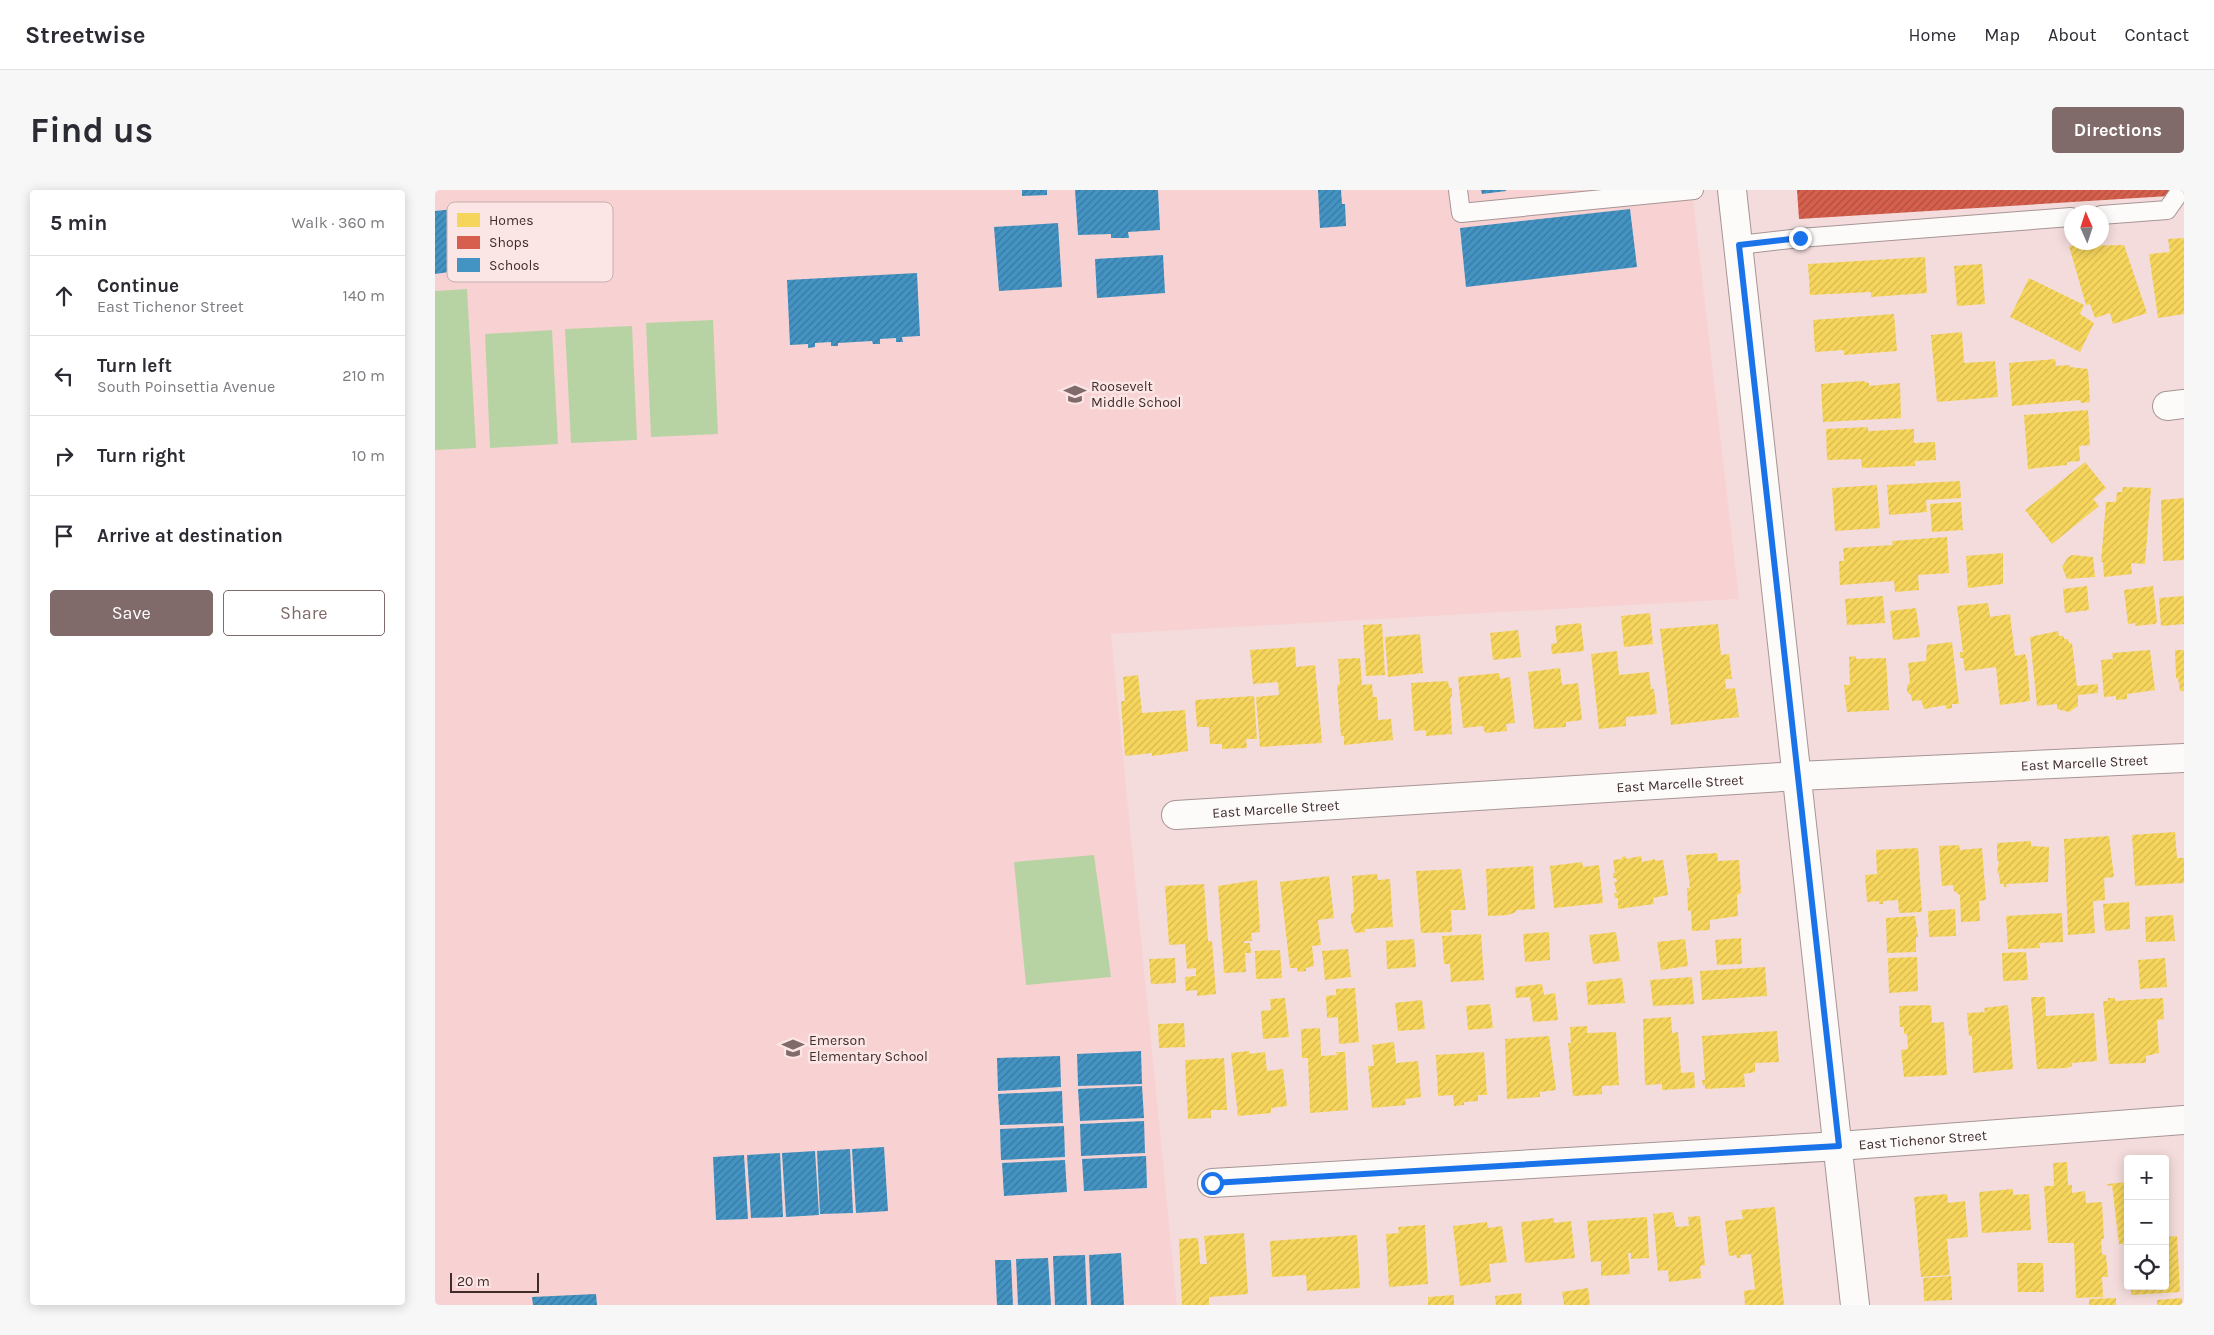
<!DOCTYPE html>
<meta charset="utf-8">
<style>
:root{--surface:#fff;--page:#f7f7f7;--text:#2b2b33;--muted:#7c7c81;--line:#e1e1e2;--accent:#806a6a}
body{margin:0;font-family:Karla,sans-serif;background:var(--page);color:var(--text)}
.controls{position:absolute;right:15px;bottom:15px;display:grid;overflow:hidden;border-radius:5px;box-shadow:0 2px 12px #0003}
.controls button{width:45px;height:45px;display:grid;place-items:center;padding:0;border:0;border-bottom:1px solid var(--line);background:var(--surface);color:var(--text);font:25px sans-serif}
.compass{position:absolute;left:1629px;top:15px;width:45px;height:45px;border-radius:50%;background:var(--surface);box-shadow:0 2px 12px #0003;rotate:357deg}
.scale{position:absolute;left:15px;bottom:12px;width:89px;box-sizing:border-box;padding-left:5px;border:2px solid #412c2c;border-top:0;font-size:14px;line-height:18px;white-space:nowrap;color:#412c2c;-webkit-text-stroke:4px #fce6e5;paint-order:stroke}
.stop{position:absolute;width:15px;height:15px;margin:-11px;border:4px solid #1a73e8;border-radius:50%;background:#fff}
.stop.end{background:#1a73e8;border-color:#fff;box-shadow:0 1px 5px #0008}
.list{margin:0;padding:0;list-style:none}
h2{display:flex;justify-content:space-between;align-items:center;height:65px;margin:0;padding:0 20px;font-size:21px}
h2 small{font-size:16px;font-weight:400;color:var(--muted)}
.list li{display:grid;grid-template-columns:32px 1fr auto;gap:15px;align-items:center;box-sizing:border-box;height:80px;padding:0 20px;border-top:1px solid var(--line)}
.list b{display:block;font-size:19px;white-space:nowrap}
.list p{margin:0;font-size:16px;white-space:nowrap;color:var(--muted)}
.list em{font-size:16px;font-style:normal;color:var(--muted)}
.actions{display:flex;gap:10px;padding:15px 20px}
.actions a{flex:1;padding:11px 0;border:1px solid var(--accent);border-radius:5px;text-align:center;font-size:18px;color:var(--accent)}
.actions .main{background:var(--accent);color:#fff}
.icon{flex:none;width:28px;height:28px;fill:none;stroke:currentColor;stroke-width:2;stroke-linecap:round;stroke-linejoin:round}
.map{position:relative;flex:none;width:1749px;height:1115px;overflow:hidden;border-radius:5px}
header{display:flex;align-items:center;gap:30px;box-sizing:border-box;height:70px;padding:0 25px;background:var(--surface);border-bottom:1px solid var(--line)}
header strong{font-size:24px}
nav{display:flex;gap:28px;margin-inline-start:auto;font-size:18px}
.intro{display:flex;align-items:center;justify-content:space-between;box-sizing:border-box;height:120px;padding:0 30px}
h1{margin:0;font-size:35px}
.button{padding:12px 22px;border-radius:5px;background:var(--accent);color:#fff;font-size:18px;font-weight:700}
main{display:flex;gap:30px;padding:0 30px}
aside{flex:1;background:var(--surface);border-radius:5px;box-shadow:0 2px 12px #0003}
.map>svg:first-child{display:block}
.built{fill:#f8d2d2}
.park{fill:#b8d3a3}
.homes{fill:url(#homes-hatch)}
.shops{fill:url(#shops-hatch)}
.schools{fill:url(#schools-hatch)}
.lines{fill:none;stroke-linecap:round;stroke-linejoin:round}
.service-casing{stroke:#a79494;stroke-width:20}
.minor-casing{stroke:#a79494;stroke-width:30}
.service{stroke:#fdfafa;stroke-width:18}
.minor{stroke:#fdfafa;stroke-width:28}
.route{stroke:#1a73e8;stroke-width:6}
.labels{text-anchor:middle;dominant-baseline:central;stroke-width:5;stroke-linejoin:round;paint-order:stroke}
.poi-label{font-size:14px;fill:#412c2c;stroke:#fce6e5;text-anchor:start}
.street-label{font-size:14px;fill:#412c2c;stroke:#fce6e5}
.key{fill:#fce6e5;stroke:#c4aeae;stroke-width:1}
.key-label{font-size:14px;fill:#412c2c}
</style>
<header>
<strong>Streetwise</strong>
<nav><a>Home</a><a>Map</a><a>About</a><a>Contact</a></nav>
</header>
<div class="intro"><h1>Find us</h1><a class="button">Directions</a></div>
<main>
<aside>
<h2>5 min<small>Walk · 360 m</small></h2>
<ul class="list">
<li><svg class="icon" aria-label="ahead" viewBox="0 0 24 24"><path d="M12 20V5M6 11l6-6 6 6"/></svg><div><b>Continue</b><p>East Tichenor Street</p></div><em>140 m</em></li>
<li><svg class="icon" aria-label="left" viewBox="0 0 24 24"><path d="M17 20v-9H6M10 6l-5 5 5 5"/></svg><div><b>Turn left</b><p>South Poinsettia Avenue</p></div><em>210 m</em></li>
<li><svg class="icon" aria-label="right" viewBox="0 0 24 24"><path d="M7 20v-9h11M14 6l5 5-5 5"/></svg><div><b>Turn right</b></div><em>10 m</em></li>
<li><svg class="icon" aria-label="arrive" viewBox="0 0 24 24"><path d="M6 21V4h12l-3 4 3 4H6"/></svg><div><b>Arrive at destination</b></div></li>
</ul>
<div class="actions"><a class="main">Save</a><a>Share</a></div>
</aside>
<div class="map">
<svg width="1749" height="1115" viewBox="0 0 1749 1115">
<defs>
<pattern id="homes-hatch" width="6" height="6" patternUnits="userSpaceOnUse" patternTransform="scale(1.25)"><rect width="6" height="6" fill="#f6d55c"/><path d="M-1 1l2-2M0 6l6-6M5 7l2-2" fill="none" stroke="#d4b750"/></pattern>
<pattern id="shops-hatch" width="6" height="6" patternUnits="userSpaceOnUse" patternTransform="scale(1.25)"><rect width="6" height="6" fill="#d6604d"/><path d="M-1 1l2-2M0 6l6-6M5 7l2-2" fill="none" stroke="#af4f40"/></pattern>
<pattern id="schools-hatch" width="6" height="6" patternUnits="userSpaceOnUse" patternTransform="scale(1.25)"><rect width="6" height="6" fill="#4393c3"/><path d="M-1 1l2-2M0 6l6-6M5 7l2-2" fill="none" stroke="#3a789f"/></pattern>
</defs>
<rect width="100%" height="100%" fill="#f4dcdc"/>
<polygon class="built" points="0,0 1257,0 1304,409 676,444 742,1115 0,1115"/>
<g class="park">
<polygon points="32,99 41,258 0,260 0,101"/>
<polygon points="278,130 283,244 216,247 211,133"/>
<polygon points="197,136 202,250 136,253 130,139"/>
<polygon points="117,140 123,254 55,258 50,144"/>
<polygon points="659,665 676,787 591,795 579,672"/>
</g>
<g class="homes">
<polygon points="1749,48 1749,124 1723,128 1714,64 1735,62 1733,49"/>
<polygon points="1689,55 1712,123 1678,134 1675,123 1660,128 1655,114 1651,115 1634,56"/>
<polygon points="1490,67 1492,103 1436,107 1436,102 1375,105 1373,74"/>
<polygon points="1547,74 1550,114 1522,116 1519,76"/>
<polygon points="1594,88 1649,115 1645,124 1659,133 1645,162 1575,127"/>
<polygon points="1459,124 1462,161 1409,165 1409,160 1380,162 1378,130"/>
<polygon points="1527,142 1529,173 1560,171 1563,207 1502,212 1496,145"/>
<polygon points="1620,169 1621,176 1635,175 1635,177 1653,179 1655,212 1646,213 1645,210 1577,216 1574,173"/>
<polygon points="1428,191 1434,193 1434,196 1465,193 1466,228 1388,232 1386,194"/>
<polygon points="1653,220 1655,255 1644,256 1645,271 1632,272 1632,275 1593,279 1589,225"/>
<polygon points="1433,237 1433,241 1479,239 1479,253 1500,252 1501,270 1480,271 1480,276 1427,278 1426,269 1392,270 1391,239"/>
<polygon points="1650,272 1671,298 1658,309 1664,316 1617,354 1590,320"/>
<polygon points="1525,291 1526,308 1491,310 1492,322 1454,325 1452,295"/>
<polygon points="1442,295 1445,338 1400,341 1397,298"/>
<polygon points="1688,297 1716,298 1710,374 1696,373 1697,384 1669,387 1668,372 1666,372 1671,312 1681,312 1682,302 1687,302"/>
<polygon points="1749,308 1749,370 1728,371 1726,310"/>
<polygon points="1526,312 1528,340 1497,342 1495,314"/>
<polygon points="1512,347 1514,383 1483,385 1484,400 1460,402 1459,391 1405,395 1404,371 1409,371 1408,358 1458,355 1457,351"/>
<polygon points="1568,363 1568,394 1533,398 1531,366"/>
<polygon points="1637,365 1658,367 1660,387 1632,389 1627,377 1633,367"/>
<polygon points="1652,396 1654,420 1630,423 1628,399"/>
<polygon points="1718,396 1722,431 1720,434 1700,436 1700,433 1693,434 1689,400"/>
<polygon points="1448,406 1450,433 1412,435 1410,409"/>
<polygon points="1749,406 1749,434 1726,436 1724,408"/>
<polygon points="1553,413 1555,427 1575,424 1580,466 1590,464 1592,470 1595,511 1565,515 1561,477 1530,481 1528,468 1525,468 1525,462 1528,462 1522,416"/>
<polygon points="1481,418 1485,447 1458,450 1455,421"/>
<polygon points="1215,423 1218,454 1189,457 1186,426"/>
<polygon points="1146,433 1149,461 1117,464 1116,454 1122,453 1120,436"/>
<polygon points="947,434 950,485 931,486 928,435"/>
<polygon points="1283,434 1286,465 1294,464 1297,489 1290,489 1291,499 1300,498 1304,527 1236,535 1225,439"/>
<polygon points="1083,440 1086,467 1058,470 1055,443"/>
<polygon points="1623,441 1624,446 1629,446 1629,449 1633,449 1634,453 1637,453 1642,496 1663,494 1663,503 1643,505 1643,516 1634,522 1622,519 1622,514 1602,516 1595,447"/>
<polygon points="985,444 988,483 953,487 950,447"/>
<polygon points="1517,452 1524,514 1517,514 1517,518 1511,519 1511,515 1489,519 1486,510 1477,511 1476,505 1472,502 1472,496 1475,492 1473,473 1491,471 1492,455"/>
<polygon points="860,457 861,477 880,475 887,553 825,557 821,507 844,505 843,492 818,494 815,460"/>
<polygon points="1715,460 1720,500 1692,504 1692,509 1681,510 1681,506 1669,507 1666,470 1678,469 1677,463"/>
<polygon points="1740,460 1749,460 1749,501 1745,501 1743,488 1741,488"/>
<polygon points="1182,461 1184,485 1214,482 1216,499 1219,499 1222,524 1191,527 1191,536 1164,539 1156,464"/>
<polygon points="1421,466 1421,469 1451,468 1454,520 1412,522 1409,495 1415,495 1414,467"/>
<polygon points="925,468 927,495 937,494 938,507 942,507 943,530 956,529 958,550 909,555 909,546 906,546 902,495 905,494 903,469"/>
<polygon points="1125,478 1127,495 1143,493 1147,530 1131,532 1131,537 1099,539 1093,482"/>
<polygon points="1064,483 1065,489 1075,487 1080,533 1071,534 1072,541 1050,543 1048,536 1028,538 1023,487"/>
<polygon points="703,485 707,523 750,520 753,561 717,566 717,563 690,566 686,511 690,511 688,487"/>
<polygon points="1013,491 1014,497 1017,499 1017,506 1015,508 1017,544 991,546 991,540 979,541 976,493"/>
<polygon points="819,506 822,549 811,549 812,558 787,559 787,554 775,554 774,537 762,537 760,510"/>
<polygon points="1740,642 1742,668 1749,668 1749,693 1700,696 1697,645"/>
<polygon points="1674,646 1679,687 1669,688 1670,710 1658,711 1660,743 1633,745 1629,649"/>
<polygon points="1596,651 1596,656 1614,657 1613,692 1571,694 1572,697 1569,697 1569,694 1565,694 1564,683 1562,684 1564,671 1562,671 1562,653"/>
<polygon points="1524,655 1525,660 1547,658 1551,710 1544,711 1545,731 1526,732 1525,705 1519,701 1518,695 1507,696 1504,656"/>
<polygon points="1483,658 1487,722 1464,723 1463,710 1448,711 1448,714 1444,714 1444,711 1432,712 1430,685 1442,684 1441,660"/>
<polygon points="1282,663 1283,671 1304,670 1306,703 1302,705 1303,726 1275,730 1275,740 1257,741 1256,721 1253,721 1252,698 1255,698 1251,665"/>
<polygon points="1191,666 1191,669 1206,666 1207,672 1220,669 1220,671 1228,670 1233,705 1218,708 1219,714 1183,719 1183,708 1180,708 1179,703 1182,703 1179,692 1182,692 1181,688 1178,688 1178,683 1180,683 1178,670 1187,669 1187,667"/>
<polygon points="1147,672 1148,677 1164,675 1168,713 1119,718 1115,676"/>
<polygon points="1098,676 1100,719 1081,720 1081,722 1073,725 1053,726 1051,679"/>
<polygon points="1026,679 1031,720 1016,720 1017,742 986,743 981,681"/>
<polygon points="942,684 943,690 955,689 958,737 930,739 930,742 920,743 916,732 916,724 919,722 917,686"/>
<polygon points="894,686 899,728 883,730 886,755 877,756 879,776 871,778 871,781 863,782 862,778 855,778 845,692"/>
<polygon points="822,690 825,742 816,743 817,751 809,751 809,753 815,753 816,763 810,763 811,782 789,783 783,696"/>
<polygon points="769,694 773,751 777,751 781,804 762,806 762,800 751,801 750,787 761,786 761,778 752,779 750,754 734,755 730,696"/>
<polygon points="1694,712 1695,739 1670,741 1668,714"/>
<polygon points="1520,719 1521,746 1494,747 1493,721"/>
<polygon points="1627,723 1628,752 1604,753 1605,758 1573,759 1571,726"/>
<polygon points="1738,725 1740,751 1711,752 1710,727"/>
<polygon points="1480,726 1483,747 1481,747 1481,762 1452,763 1451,728"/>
<polygon points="1114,742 1115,770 1090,772 1088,744"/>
<polygon points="1181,742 1185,771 1158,774 1154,745"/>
<polygon points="1046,744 1049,790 1016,792 1015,774 1009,774 1007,746"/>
<polygon points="1306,748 1307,774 1282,775 1280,750"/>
<polygon points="979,749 981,777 952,779 951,751"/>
<polygon points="1250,749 1253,776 1226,780 1222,752"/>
<polygon points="913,759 916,787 890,790 887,761"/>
<polygon points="845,760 847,788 821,789 820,761"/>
<polygon points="1591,762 1593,790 1568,791 1567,763"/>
<polygon points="1482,767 1483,801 1454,803 1453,768"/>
<polygon points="740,768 741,793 716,794 714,769"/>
<polygon points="1730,768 1732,797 1705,799 1703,770"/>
<polygon points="1330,777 1332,806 1267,810 1265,781"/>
<polygon points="1257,787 1259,814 1218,816 1215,790"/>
<polygon points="1187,788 1190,813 1153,815 1151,792"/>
<polygon points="1107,794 1109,805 1120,803 1123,830 1098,832 1095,807 1081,808 1080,797"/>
<polygon points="920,798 924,852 904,854 903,827 892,828 891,806 901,805 901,799"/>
<polygon points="1596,807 1610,807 1611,826 1659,823 1662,871 1637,873 1637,876 1632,878 1602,879"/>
<polygon points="850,808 854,847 828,849 826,821 836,820 835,809"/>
<polygon points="1673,808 1680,808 1680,811 1728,808 1729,829 1722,830 1724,863 1711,866 1711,873 1674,874 1668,811 1673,811"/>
<polygon points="987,810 990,839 963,841 960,813"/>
<polygon points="1055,814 1058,838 1033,840 1031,816"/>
<polygon points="1493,815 1496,816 1497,833 1509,832 1512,885 1469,887 1466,860 1473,859 1472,844 1469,844 1469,837 1465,837 1464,816"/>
<polygon points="1573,815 1578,879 1538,883 1537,846 1534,846 1532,823 1550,822 1549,818"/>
<polygon points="1236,827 1237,843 1243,842 1246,883 1259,882 1260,898 1227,900 1227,894 1210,895 1208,829"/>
<polygon points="749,833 750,857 724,858 723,834"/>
<polygon points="1152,836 1152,843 1181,842 1184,895 1167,896 1167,904 1138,906 1133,853 1136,853 1135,837"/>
<polygon points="885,838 886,866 902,865 901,862 910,862 913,920 875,923 873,868 867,868 866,839"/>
<polygon points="1342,841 1344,872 1320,873 1320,882 1309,884 1310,897 1270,899 1270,895 1268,896 1267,890 1270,890 1267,846"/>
<polygon points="1114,846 1121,900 1105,902 1105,907 1072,909 1070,849"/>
<polygon points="959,852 961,873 983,871 986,907 970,909 971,915 937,918 933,876 939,876 937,855"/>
<polygon points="814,861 814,864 830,862 832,881 848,879 852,916 836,918 836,923 803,926 796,863"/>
<polygon points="1049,862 1052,905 1043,905 1043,911 1029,912 1029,915 1019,916 1018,905 1003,906 1001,865"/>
<polygon points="789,868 792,920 776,920 776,928 753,929 750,870"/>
<polygon points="1632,972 1633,995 1637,995 1637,1003 1650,1001 1651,1013 1667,1012 1669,1049 1666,1049 1667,1064 1671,1065 1673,1087 1667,1087 1668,1107 1641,1108 1639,1053 1613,1053 1609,996 1619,996 1618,973"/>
<polygon points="1693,992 1693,1054 1684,1054 1677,995 1672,996 1672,994"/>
<polygon points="1578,999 1578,1005 1594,1004 1596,1040 1547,1043 1544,1002"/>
<polygon points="1512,1004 1513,1013 1530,1011 1533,1047 1512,1049 1515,1085 1486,1087 1479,1007"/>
<polygon points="1340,1017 1349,1115 1310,1115 1309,1101 1320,1099 1316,1064 1305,1065 1306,1068 1302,1068 1301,1065 1294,1066 1290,1031 1308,1029 1306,1020"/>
<polygon points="1238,1022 1241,1037 1254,1036 1253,1027 1265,1026 1270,1075 1265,1076 1266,1088 1234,1092 1233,1080 1223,1081 1218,1024"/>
<polygon points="1212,1027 1214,1068 1196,1069 1196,1063 1193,1063 1195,1084 1166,1086 1166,1071 1156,1072 1152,1031"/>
<polygon points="1119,1028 1119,1033 1136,1031 1140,1068 1090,1073 1086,1032"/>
<polygon points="1052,1032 1053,1038 1067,1036 1072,1072 1054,1074 1056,1092 1025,1096 1018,1036"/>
<polygon points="990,1035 993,1094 954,1097 951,1044 964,1043 963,1037"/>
<polygon points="809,1043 813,1104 774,1107 774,1115 747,1115 744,1049 763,1048 765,1074 772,1074 769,1046"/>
<polygon points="922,1045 925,1098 872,1101 871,1085 837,1087 835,1051"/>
<polygon points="1742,1046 1745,1102 1696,1105 1696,1096 1730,1096 1730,1047"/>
<polygon points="1582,1073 1608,1073 1609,1102 1583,1102"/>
<polygon points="1516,1086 1517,1110 1489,1111 1488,1088"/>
<polygon points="1153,1098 1155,1115 1129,1115 1127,1102"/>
<polygon points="1086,1103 1087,1115 1061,1115 1060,1106"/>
<polygon points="1019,1105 1019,1115 993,1115 993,1107"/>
<polygon points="1681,1108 1681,1115 1654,1115 1654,1109"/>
<polygon points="1747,1108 1747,1115 1722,1115 1722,1110"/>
</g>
<polygon class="shops" points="1362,0 1734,0 1734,6 1364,29"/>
<g class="schools">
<polygon points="587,0 612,0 612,5 587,6"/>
<polygon points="640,0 723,0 725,40 693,42 694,48 676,48 676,44 643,45"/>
<polygon points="883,0 906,0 907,14 910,14 911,36 885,38"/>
<polygon points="1046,0 1071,0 1071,1 1047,4"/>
<polygon points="29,18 31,34 39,33 41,48 33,49 35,71 13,74 14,82 0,84 0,21"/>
<polygon points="1195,19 1202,77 1031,97 1025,38"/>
<polygon points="623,33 627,97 564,101 559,37"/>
<polygon points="728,65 730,103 662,108 660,69"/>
<polygon points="482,83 485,146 467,147 468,152 461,152 461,148 445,149 445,154 438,154 437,151 403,153 403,156 396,156 396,152 380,153 380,157 373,158 373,154 355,155 352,90"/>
<polygon points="706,861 707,894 643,896 642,864"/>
<polygon points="625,866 626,897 563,901 562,868"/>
<polygon points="707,896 709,928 645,931 643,899"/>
<polygon points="627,901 628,933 565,935 563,904"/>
<polygon points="709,931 710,963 646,966 645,934"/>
<polygon points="629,936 630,967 566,970 565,939"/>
<polygon points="449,957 453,1021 421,1023 417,959"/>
<polygon points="415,959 418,1023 385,1024 382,961"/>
<polygon points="380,961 384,1025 351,1027 347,963"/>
<polygon points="345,963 348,1027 316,1028 312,965"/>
<polygon points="309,965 313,1029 281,1030 278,967"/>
<polygon points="711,966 712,998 649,1001 647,969"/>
<polygon points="630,970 632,1002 569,1006 567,973"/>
<polygon points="686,1063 689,1115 656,1115 654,1065"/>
<polygon points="650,1065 652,1115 620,1115 618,1066"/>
<polygon points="613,1068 616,1115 583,1115 581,1069"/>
<polygon points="560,1070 576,1070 578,1115 562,1115"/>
<polygon points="161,1104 162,1115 98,1115 97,1107"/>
</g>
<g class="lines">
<g class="service-casing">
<g id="service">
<polyline points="1023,0 1026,23 1259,0"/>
<polyline points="1666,25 1732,20 1746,0"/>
<polyline points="1304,55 1365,48 1636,27"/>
</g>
</g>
<g class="minor-casing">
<g id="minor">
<polyline points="1297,0 1420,1115"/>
<polyline points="1732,216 1749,214"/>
<path id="s1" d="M741,625L1363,586L1749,568"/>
<path id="s2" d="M777,993L1404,956L1749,930"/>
</g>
</g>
<use href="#service" class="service"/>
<use href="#minor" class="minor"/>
</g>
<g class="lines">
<polyline class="route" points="777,993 1404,956 1304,55 1365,48"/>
</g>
<defs>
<g id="school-bare" transform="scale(1.725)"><path d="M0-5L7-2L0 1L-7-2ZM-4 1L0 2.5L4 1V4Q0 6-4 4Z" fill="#806a6a" stroke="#fce6e5" stroke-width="2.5" paint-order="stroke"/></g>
</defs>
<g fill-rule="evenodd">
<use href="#school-bare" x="640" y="204"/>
<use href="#school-bare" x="358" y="858"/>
</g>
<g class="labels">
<g class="poi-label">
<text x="656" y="196">Roosevelt<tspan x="656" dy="16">Middle School</tspan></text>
<text x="374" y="850">Emerson<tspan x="374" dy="16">Elementary School</tspan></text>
</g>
<g class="street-label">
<text stroke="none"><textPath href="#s1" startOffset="910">East Marcelle Street</textPath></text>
<text stroke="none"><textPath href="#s1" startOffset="505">East Marcelle Street</textPath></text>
<text stroke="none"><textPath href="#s1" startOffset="100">East Marcelle Street</textPath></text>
<text stroke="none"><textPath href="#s2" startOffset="712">East Tichenor Street</textPath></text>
</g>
</g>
<rect x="12" y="12" width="166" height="80" rx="8" class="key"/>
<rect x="22" y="23" width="23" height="14" fill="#f6d55c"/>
<rect x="22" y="46" width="23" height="13" fill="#d6604d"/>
<rect x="22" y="68" width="23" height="14" fill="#4393c3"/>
<g class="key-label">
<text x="54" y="35">Homes</text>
<text x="54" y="57">Shops</text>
<text x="54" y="80">Schools</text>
</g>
</svg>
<div class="controls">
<button>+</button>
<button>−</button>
<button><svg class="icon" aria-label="locate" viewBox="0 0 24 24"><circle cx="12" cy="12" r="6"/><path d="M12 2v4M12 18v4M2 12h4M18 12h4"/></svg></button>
</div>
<svg class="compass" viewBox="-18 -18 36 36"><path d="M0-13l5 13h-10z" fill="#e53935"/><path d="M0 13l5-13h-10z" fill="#7c7c81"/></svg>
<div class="scale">20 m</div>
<div class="stop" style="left:777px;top:993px"></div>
<div class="stop end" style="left:1365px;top:48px"></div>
</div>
</main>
